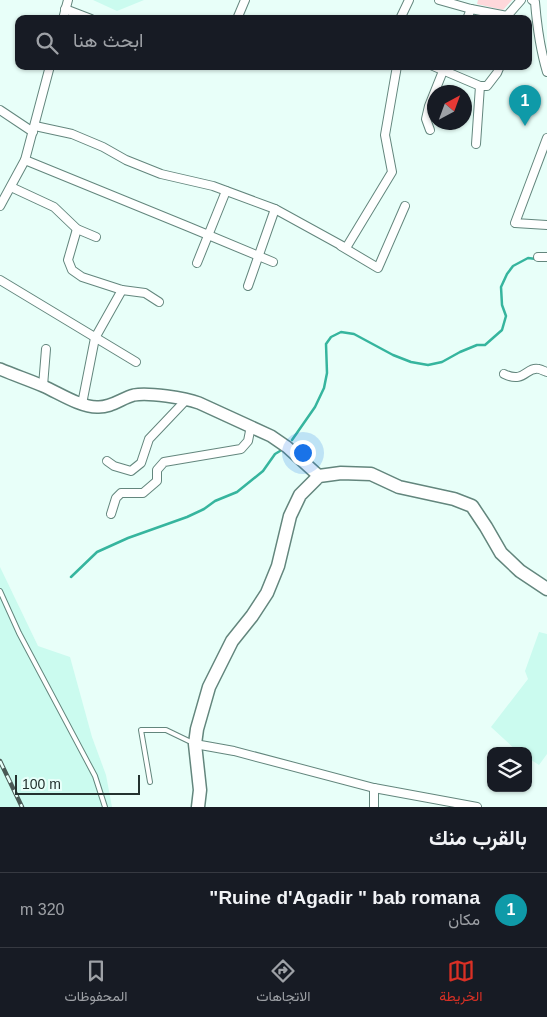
<!DOCTYPE html>
<html lang="ar">
<meta charset="utf-8">
<style>
:root{--surface:#171b24;--page:#20242c;--text:#f1f3f6;--muted:#9ea1a6;--line:#363941;--accent:#d93025}
body{margin:0;font-family:Helvetica,Vazirmatn,sans-serif;background:var(--page);color:var(--text);direction:rtl}
.controls{position:absolute;right:15px;bottom:15px;display:grid;overflow:hidden;border-radius:10px;box-shadow:0 1px 4px #0004}
.controls button{width:45px;height:45px;display:grid;place-items:center;padding:0;border:0;border-bottom:1px solid var(--line);background:var(--surface);color:var(--text);font:25px sans-serif}
.compass{position:absolute;left:427px;top:85px;width:45px;height:45px;border-radius:50%;background:var(--surface);box-shadow:0 1px 4px #0004;rotate:41deg}
.scale{position:absolute;left:15px;bottom:12px;width:125px;box-sizing:border-box;padding-left:5px;border:2px solid #24322f;border-top:0;font-size:14px;line-height:18px;white-space:nowrap;color:#24322f;-webkit-text-stroke:4px #e8fff9;paint-order:stroke}
.you{position:absolute;left:302px;top:452px;width:18px;height:18px;margin:-12px;border:4px solid #fff;border-radius:50%;background:#1a73e8;box-shadow:0 0 0 8px #1a73e833}
.badge{display:grid;place-items:center;width:32px;height:32px;border-radius:50%;background:var(--accent);color:#fff;font-size:16px;font-weight:700}
.pin{position:absolute;translate:-50% -41px;filter:drop-shadow(0 1px 2px #0008)}
.pin::after{content:'';position:absolute;top:26px;width:18px;height:15px;background:inherit;clip-path:polygon(0 0,100% 0,50% 100%)}
.list{margin:0;padding:0;list-style:none}
h2{display:flex;justify-content:space-between;align-items:center;height:65px;margin:0;padding:0 20px;font-size:21px}
h2 small{font-size:16px;font-weight:400;color:var(--muted)}
.list li{display:grid;grid-template-columns:32px 1fr auto;gap:15px;align-items:center;box-sizing:border-box;height:75px;padding:0 20px;border-top:1px solid var(--line)}
.list b{display:block;font-size:19px;white-space:nowrap}
.list p{margin:0;font-size:16px;white-space:nowrap;color:var(--muted)}
.list em{font-size:16px;font-style:normal;color:var(--muted)}
.icon{flex:none;width:28px;height:28px;fill:none;stroke:currentColor;stroke-width:2;stroke-linecap:round;stroke-linejoin:round}
.map{position:relative;flex:none;width:547px;height:807px;overflow:hidden;direction:ltr}
.search{position:absolute;background:var(--surface);box-shadow:0 1px 4px #0004;left:15px;right:15px;top:15px;height:55px;display:flex;align-items:center;gap:12px;box-sizing:border-box;padding:0 18px;border-radius:10px;color:var(--muted);font-size:19px}
.sheet{height:140px;background:var(--surface)}
nav{display:flex;justify-content:space-around;align-items:center;box-sizing:border-box;height:70px;border-top:1px solid var(--line);background:var(--surface);font-size:14px;color:var(--muted)}
nav a{display:grid;justify-items:center;gap:2px}
nav .on{color:var(--accent)}
.map>svg:first-child{display:block}
.built{fill:#cbfbef}
.lines{fill:none;stroke-linecap:round;stroke-linejoin:round}
.stream{stroke:#36b59e;stroke-width:2.5}
.building{fill:#fed8db}
.service-casing{stroke:#63867d;stroke-width:6}
.minor-casing{stroke:#63867d;stroke-width:10}
.secondary-casing{stroke:#63867d;stroke-width:14}
.primary-casing{stroke:#63867d;stroke-width:15}
.service{stroke:#fff;stroke-width:4}
.minor{stroke:#fff;stroke-width:8}
.secondary{stroke:#fff;stroke-width:11}
.primary{stroke:#fff;stroke-width:12}
.rail-casing{stroke:#495955;stroke-width:4.5}
.rail{stroke:#e8fff9;stroke-width:2.5;stroke-dasharray:8;stroke-linecap:butt}
</style>
<div class="map">
<svg width="547" height="807" viewBox="0 0 547 807">
<rect width="100%" height="100%" fill="#e8fff9"/>
<g class="built">
<polygon points="93,0 144,0 117,11"/>
<polygon points="0,567 38,646 70,657 92,737 106,775 112,807 0,807"/>
<polygon points="539,632 547,634 547,754 539,765 528,758 528,751 517,751 491,727 528,679 525,671"/>
</g>
<g class="lines">
<g class="stream">
<polyline points="292,440 315,407 324,388 327,373 326,344 331,337 341,332 354,334 393,355 411,362 428,365 442,362 460,352 477,345 485,345 502,330 506,316 502,305 501,287 507,274 513,266 528,258 536,259"/>
<polyline points="71,577 97,552 128,538 187,517 204,509 215,501 237,492 263,471 275,454 280,451"/>
</g>
</g>
<polygon class="building" points="478,0 512,0 503,10 477,4"/>
<g class="lines">
<g class="service-casing">
<g id="service">
<polyline points="0,591 19,633 95,776 105,807"/>
<polyline points="150,782 141,730 166,730 193,743"/>
</g>
</g>
<g class="minor-casing">
<g id="minor">
<polyline points="439,0 471,9 507,16 521,0"/>
<path d="M532,0L535,2C537,26 540,49 547,72"/>
<polyline points="65,9 91,19"/>
<polyline points="63,19 68,0"/>
<polyline points="237,19 245,0"/>
<polyline points="400,19 409,0"/>
<polyline points="467,19 471,9"/>
<polyline points="433,66 480,86 487,86 497,73 500,66"/>
<polyline points="0,110 33,132"/>
<polyline points="35,126 72,134 103,147 126,160 161,174 213,186 275,209 346,248 392,172 385,135 397,66"/>
<polyline points="430,130 426,119 429,106 445,66"/>
<polyline points="547,138 515,223 547,225"/>
<polyline points="476,144 480,86"/>
<polyline points="25,160 189,227 273,262"/>
<polyline points="11,187 54,207 77,229 96,237"/>
<polyline points="0,206 25,160 50,66"/>
<polyline points="77,229 68,260 72,270 82,277 122,290 145,293 159,302"/>
<polyline points="341,246 378,268 405,206"/>
<polyline points="538,257 547,257"/>
<polyline points="197,263 226,191"/>
<polyline points="0,280 136,362"/>
<polyline points="248,286 275,209"/>
<path d="M504,374C525,384 526,366 539,369C540,369 546,372 547,372"/>
<polyline points="43,386 46,349"/>
<polyline points="82,404 95,338 122,290"/>
<polyline points="107,461 114,466 131,471 141,463 149,439 187,399"/>
<polyline points="111,514 116,498 121,493 143,493 157,481 157,470 164,462 241,449 248,441 251,426"/>
<polyline points="195,744 234,751 374,788 477,807"/>
<polyline points="374,788 374,807"/>
</g>
</g>
<g class="secondary-casing">
<path id="secondary" d="M0,369C14,375 29,380 43,386C59,393 80,407 97,407C111,408 122,398 134,395C148,392 185,398 199,403L271,436L287,447L319,476"/>
</g>
<g class="primary-casing">
<polyline id="primary" points="198,807 200,790 195,744 197,729 209,687 232,641 252,616 267,593 278,566 290,516 300,495 319,476 341,473 371,474 399,487 454,499 472,506 486,527 501,553 520,571 547,589"/>
</g>
<use href="#service" class="service"/>
<use href="#minor" class="minor"/>
<use href="#secondary" class="secondary"/>
<use href="#primary" class="primary"/>
<g class="rail-casing">
<polyline id="rail" points="0,761 22,807"/>
</g>
<use href="#rail" class="rail"/>
</g>
</svg>
<div class="controls">
<button><svg class="icon" aria-label="layers" viewBox="0 0 24 24"><path d="M12 4l9 5-9 5-9-5zM3 14l9 5 9-5"/></svg></button>
</div>
<svg class="compass" viewBox="-18 -18 36 36"><path d="M0-13l5 13h-10z" fill="#e53935"/><path d="M0 13l5-13h-10z" fill="#9ea1a6"/></svg>
<div class="scale">100 m</div>
<div class="you"></div>
<div class="pin badge" style="left:525px;top:126px;background:#0f9aa8">1</div>
<div class="search"><svg class="icon" aria-label="search" viewBox="0 0 24 24"><circle cx="10" cy="10" r="6"/><path d="M15 15l6 6"/></svg>ابحث هنا</div>
</div>
<section class="sheet">
<h2>بالقرب منك<small></small></h2>
<ul class="list">
<li><span class="badge" style="background:#0f9aa8">1</span><div><b>Ruine d'Agadir &quot; bab romana&quot;</b><p>مكان</p></div><em>320 m</em></li>
</ul>
</section>
<nav>
<a class="on"><svg class="icon" aria-label="map" viewBox="0 0 24 24"><path d="M3 6l6-2 6 2 6-2v14l-6 2-6-2-6 2zM9 4v14M15 6v14"/></svg>الخريطة</a>
<a><svg class="icon" aria-label="directions" viewBox="0 0 24 24"><path d="M12 3l9 9-9 9-9-9zM9 14v-3h6M13 9l2 2-2 2"/></svg>الاتجاهات</a>
<a><svg class="icon" aria-label="saved" viewBox="0 0 24 24"><path d="M7 4h10v16l-5-4-5 4z"/></svg>المحفوظات</a>
</nav>
